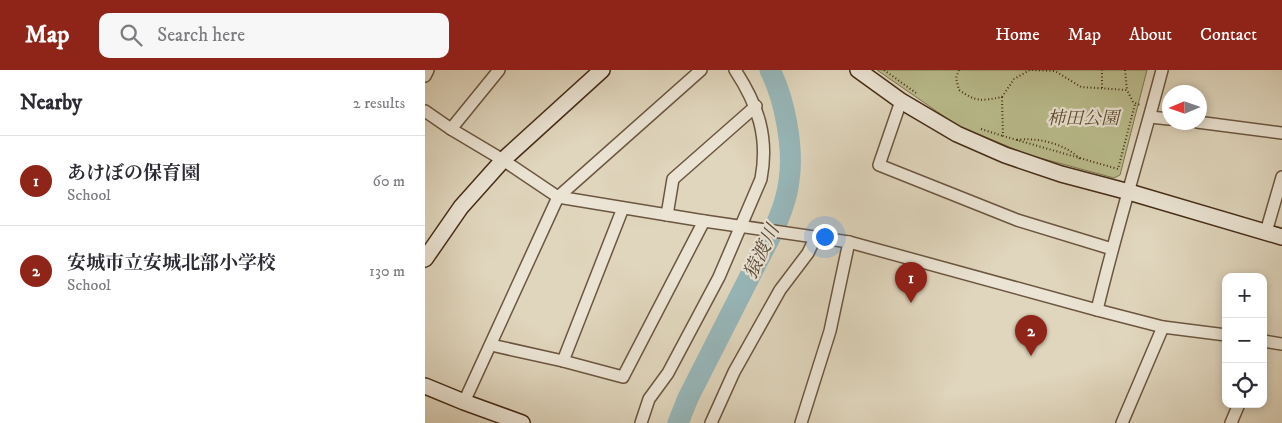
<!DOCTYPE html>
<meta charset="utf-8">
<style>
:root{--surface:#fff;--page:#f7f7f7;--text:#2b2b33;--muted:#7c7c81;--line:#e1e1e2;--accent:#8f2418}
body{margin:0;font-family:"IM FELL DW Pica","Noto Serif JP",serif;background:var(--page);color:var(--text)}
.controls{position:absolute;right:15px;bottom:15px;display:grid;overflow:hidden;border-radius:10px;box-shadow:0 2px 8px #0003}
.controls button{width:45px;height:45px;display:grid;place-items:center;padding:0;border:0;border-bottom:1px solid var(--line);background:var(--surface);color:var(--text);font:25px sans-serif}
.compass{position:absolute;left:737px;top:15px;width:45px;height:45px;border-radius:50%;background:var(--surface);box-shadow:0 2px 8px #0003;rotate:268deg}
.you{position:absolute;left:399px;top:166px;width:18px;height:18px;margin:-12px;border:4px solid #fff;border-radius:50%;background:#1a73e8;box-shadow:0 0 0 8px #1a73e833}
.badge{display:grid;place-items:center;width:32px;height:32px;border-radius:50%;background:var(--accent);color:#fff;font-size:16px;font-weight:700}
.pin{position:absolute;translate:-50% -41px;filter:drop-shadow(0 1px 2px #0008)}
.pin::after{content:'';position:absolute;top:26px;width:18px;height:15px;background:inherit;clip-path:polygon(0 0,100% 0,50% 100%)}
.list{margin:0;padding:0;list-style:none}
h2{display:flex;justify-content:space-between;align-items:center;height:65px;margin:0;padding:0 20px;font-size:21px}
h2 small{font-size:16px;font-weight:400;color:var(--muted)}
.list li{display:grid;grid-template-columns:32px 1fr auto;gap:15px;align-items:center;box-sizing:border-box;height:90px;padding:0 20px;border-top:1px solid var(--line)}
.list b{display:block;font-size:19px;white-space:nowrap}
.list p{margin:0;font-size:16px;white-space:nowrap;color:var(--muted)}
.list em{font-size:16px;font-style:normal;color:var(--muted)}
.icon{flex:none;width:28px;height:28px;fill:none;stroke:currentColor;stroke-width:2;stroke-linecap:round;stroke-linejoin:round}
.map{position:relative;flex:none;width:857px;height:353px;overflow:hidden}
header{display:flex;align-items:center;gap:30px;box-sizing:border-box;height:70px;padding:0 25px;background:var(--accent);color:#fff}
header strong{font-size:24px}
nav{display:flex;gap:28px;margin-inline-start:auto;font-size:18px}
.search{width:350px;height:45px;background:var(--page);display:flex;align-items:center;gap:12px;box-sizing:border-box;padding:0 18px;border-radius:10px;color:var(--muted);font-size:19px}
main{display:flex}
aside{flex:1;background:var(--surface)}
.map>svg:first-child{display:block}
.green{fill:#babc8c;stroke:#807451}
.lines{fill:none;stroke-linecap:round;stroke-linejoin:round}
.river{stroke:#97b7ba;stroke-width:21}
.street-casing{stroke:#6c5640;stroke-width:14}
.secondary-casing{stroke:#452b16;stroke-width:18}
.path{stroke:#452b16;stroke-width:2;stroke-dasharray:1 2.5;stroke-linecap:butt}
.street{stroke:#ebe4d4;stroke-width:11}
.secondary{stroke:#ebe4d4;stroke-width:15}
.labels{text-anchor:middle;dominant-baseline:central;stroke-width:4.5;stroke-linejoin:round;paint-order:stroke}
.park-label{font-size:18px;font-style:italic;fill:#5c482e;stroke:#ebe4d4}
.water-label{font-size:19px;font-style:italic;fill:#554737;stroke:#ebe4d4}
</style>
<header>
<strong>Map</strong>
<div class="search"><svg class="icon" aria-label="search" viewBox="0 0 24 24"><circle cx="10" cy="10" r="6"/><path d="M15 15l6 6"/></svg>Search here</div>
<nav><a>Home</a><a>Map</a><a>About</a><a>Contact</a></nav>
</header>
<main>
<aside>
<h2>Nearby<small>2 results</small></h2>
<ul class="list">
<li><span class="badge">1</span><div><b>あけぼの保育園</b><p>School</p></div><em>60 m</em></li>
<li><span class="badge">2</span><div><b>安城市立安城北部小学校</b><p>School</p></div><em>130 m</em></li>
</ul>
</aside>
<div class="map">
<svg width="857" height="353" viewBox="0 0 857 353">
<rect width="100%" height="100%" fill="#e0d6bd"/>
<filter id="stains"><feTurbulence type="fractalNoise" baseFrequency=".004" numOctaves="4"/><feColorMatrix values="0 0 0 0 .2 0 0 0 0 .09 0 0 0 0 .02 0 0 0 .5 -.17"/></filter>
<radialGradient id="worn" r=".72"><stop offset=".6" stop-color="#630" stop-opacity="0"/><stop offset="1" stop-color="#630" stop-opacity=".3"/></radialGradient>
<polygon class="green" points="452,0 722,0 695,105 689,108 604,85 533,56"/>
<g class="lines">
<path class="river" d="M253,353L263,328C284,286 306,244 327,202C341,174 360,144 364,111C369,78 360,30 345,0"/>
<g class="street-casing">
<g id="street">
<polyline points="74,0 26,59 78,90 133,127 279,151 424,172 672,240 738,257 801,265"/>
<polyline points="0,6 3,0"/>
<polyline points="476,31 454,95 592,150 687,179"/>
<polyline points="0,41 26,59"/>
<polyline points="725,47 744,49"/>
<polyline points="772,52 857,63"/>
<polyline points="242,145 248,109 331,36"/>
<polyline points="841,162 857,107"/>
<path d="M672,240C691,160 716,80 737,0"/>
<polyline points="838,271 857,274"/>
<polyline points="66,275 138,291 198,307 279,151"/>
<polyline points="138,291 198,138"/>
<polyline points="39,332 133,127 276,0"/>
<path d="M216,353L224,329L243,303L294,207L336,109C344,67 333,35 310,0"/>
<polyline points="286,353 309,302 355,220 383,183 390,168"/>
<polyline points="376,353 405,261 424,172"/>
<polyline points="697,353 738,257"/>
<polyline points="806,353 814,334"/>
</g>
</g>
<g class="secondary-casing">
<g id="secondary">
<polyline points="433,0 476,31 532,64 580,85 636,104 704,122 857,167"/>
<polyline points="0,189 36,137 78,90 177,0"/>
<polyline points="0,316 39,332 97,353"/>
</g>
</g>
<g class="path">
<polyline points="459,0 491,23"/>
<path d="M534,0L531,8L534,20C551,32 556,31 577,27L589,9L605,0L630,1L656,17L702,20L708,32L715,35"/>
<polyline points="700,0 702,20"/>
<polyline points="677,18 677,0"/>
<polyline points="577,27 578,66 693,99 710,34"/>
<polyline points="556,59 578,66"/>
<path d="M592,70C612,67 641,74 655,89"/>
</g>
<use href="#street" class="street"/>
<use href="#secondary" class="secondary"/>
</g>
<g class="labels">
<g class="park-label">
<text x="658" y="49">柿田公園</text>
</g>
<g class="water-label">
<text transform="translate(337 182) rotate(-64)">猿渡川</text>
</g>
</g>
<rect width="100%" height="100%" filter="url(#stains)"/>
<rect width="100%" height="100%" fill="url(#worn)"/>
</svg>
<div class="controls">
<button>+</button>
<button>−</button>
<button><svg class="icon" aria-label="locate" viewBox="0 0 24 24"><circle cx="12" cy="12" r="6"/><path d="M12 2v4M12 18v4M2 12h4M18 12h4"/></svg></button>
</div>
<svg class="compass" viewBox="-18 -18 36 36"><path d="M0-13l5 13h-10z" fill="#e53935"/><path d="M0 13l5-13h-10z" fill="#7c7c81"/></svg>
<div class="you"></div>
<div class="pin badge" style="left:486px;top:233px">1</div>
<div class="pin badge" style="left:606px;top:286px">2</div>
</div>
</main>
